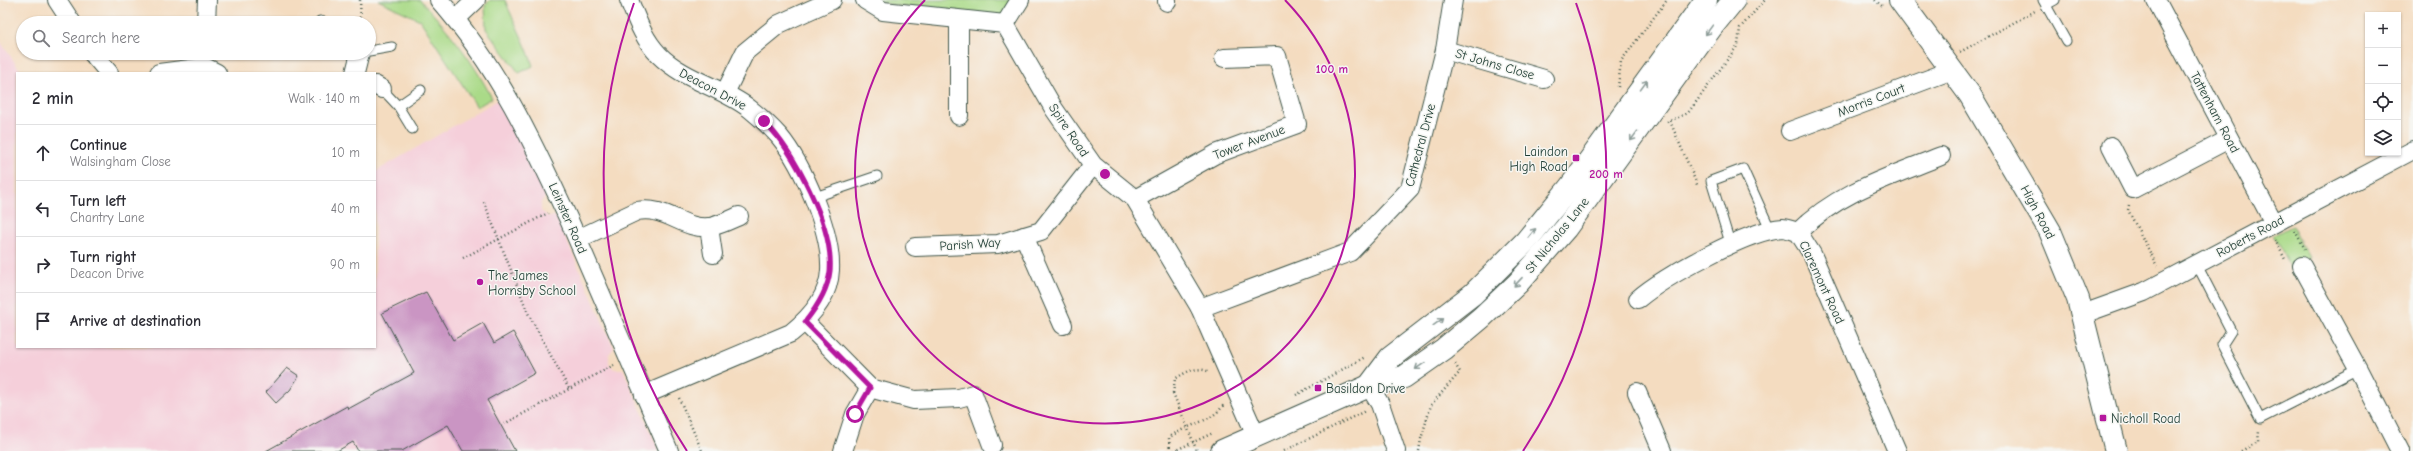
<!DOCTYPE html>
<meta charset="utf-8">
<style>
:root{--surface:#fff;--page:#f2f2f3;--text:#2b2b33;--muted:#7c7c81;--line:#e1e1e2}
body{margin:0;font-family:"Comic Neue",sans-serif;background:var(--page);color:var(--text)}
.controls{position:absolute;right:12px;top:12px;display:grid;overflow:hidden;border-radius:0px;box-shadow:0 1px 3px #0004}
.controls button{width:36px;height:36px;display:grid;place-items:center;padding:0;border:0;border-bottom:1px solid var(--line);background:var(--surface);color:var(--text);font:20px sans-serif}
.stop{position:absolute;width:12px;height:12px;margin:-9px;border:3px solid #b5179e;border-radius:50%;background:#fff}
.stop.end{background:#b5179e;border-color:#fff;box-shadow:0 1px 4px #0008}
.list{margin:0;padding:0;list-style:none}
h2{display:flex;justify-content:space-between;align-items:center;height:52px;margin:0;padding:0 16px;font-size:17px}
h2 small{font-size:13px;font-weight:400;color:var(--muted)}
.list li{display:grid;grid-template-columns:26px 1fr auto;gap:12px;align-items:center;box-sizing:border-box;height:56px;padding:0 16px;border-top:1px solid var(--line)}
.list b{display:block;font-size:15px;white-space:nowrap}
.list p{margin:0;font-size:13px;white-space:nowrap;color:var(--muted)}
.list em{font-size:13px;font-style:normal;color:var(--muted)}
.icon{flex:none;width:22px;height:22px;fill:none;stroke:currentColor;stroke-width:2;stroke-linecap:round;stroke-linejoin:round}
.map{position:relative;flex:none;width:2413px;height:451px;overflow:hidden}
.search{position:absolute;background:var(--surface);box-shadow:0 1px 3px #0004;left:16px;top:16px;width:360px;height:44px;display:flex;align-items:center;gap:10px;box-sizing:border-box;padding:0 14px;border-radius:22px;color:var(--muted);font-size:15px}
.panel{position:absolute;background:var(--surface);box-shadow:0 1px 3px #0004;left:16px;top:72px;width:360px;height:276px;border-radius:0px}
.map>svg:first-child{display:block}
.built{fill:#f5cfda}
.green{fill:#aada88;stroke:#648c5e}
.building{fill:#ca95c3}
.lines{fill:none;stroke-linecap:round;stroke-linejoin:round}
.lane-casing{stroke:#3f5549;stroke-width:11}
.street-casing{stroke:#3f5549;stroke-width:20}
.secondary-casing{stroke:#3f5549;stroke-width:24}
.path{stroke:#3f5549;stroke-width:2.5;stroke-dasharray:1 3;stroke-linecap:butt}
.lane{stroke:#fff;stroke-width:9}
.street{stroke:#fff;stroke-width:18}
.secondary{stroke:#fff;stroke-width:22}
.path-bridge{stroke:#3f5549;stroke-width:2.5;stroke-dasharray:1 3;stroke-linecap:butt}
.oneway{stroke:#8f9e9a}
.route{stroke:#b5179e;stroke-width:5}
.ring{fill:none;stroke:#b5179e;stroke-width:2}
.poi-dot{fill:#b5179e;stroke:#f6f6f2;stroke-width:1.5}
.labels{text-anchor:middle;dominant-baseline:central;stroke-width:3;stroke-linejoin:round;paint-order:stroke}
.street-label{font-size:13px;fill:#1f3d34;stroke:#f6f6f2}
.poi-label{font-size:13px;fill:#1f3d34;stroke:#f6f6f2;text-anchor:start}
.centre{fill:#b5179e;stroke:#f6f6f2;stroke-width:2}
.ring-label{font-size:12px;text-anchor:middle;font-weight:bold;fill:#b5179e;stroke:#f6f6f2;stroke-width:3;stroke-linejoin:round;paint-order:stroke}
</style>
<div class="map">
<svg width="2413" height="451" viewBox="0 0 2413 451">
<rect width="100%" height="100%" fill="#f6f6f2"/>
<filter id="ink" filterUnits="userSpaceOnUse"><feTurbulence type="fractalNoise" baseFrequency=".025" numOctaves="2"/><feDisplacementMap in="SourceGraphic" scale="8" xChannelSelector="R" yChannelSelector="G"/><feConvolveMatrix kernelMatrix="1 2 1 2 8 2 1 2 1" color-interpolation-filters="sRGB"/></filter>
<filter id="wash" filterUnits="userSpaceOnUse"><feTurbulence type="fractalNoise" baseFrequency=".012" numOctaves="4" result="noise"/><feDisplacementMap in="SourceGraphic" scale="16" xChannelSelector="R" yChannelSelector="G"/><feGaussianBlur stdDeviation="0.9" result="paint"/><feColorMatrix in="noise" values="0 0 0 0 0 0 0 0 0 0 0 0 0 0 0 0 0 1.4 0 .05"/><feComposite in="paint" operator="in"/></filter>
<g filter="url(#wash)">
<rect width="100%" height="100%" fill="#f4dcc0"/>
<polygon class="built" points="0,41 22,73 17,73 17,347 375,347 375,172 501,98 547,195 541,202 541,211 549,217 556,216 614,348 609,354 609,363 614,369 623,369 659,451 0,451"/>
<g class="green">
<path d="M378,0H420C449,30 473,61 492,98L477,107L420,20Z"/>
<path d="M490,0H505C514,23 526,43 533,66L519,73L486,29L485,5Z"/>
<polygon points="865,0 1020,0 1005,24"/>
<polygon points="2292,226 2309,258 2291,268 2273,236"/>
</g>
<g id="blocks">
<g class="building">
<polygon points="426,292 453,340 483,323 494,343 513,332 535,373 487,400 515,451 463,451 448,425 402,451 358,451 353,442 337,451 266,451 347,406 348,409 414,373 382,313"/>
<polygon points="287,368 299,376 290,390 276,403 266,392"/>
</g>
</g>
</g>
<g filter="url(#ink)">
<use href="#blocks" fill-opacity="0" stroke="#3f5549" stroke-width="1"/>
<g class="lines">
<g class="lane-casing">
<g id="lane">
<polyline points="2043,0 2066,41"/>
<polyline points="2046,5 2055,0"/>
<polyline points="320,21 329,23"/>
<polyline points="369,51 392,47"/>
<polyline points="382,89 398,106 412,129"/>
<polyline points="398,106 421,90"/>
<polyline points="812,198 877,176"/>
<polyline points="1731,246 1711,181 1743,169 1771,231"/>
<polyline points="2197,265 2231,331 2222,345 2260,419 2358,369"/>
</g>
</g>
<g class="street-casing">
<g id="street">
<polyline points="57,0 72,23"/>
<path d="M439,0C497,65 533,142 569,220C603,297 635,374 669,451"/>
<path d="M629,0C637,20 644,40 659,55C685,81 722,87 750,109C760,117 770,126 779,136C803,165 832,232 830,270C829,296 811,317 791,333L644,395"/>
<polyline points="865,0 883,11 1005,24 1054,109 1093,165 1135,199 1200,308 1256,436"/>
<polyline points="1167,0 1167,2"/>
<polyline points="2156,0 2274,223"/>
<polyline points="456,19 476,0"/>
<polyline points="206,23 207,0"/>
<polyline points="1005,24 1020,0"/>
<polyline points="1445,50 1544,79"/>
<polyline points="92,53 109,73"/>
<polyline points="159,73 205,67 217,73"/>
<polyline points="355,73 360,53"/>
<polyline points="375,85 382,89"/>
<polyline points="725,93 745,52 779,24 832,0"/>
<polyline points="959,116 959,20"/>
<polyline points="1790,131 1942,74 1951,68"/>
<polyline points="2111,146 2133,189 2229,139"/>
<polyline points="1135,199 1216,154 1297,124 1277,56 1224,58"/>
<polyline points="709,227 713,254"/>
<path d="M1798,232C1838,192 1889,177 1941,156"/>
<polyline points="1024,236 1063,325"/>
<path d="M578,239L637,211C668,206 682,230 710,227C720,225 730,220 739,216"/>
<polyline points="915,247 998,244 1041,231 1093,165"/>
<polyline points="2302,266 2358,369 2400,451"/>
<path d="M1638,299C1665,276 1748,230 1783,228C1787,228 1793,231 1798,232L1812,254L1897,451"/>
<polyline points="1200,308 1350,252 1410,189 1445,50 1453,0"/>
<polyline points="2083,314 2144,292 2413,150"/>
<polyline points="805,322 870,388 914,400 959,398 973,394 992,445"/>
<polyline points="1369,386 1380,404 1396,451"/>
<polyline points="1637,392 1662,451"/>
<polyline points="843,451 855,414 870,388"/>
</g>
</g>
<g class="secondary-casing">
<g id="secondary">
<polyline points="1900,0 1970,95 2050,231 2078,299 2116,451"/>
<polyline points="1369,386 1390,358 1473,294 1526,241 1570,187 1706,0"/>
<polyline points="1222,451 1369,386 1404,377 1444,349 1481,318 1518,283 1566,228 1711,28 1734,0"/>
</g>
</g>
<g class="path">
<polyline points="360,0 361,23"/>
<polyline points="1875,0 1882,6"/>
<polyline points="1960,52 2035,11"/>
<polyline points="1618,87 1621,61 1667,0"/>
<polyline points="1670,121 1698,187"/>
<polyline points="1667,122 1688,113 1738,45 1740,28 1765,0"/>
<polyline points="484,202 528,313 569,389"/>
<polyline points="2129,205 2128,210 2157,266"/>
<polyline points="2295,231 2305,249"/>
<polyline points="2275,240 2286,261"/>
<polyline points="463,258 548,213"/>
<path d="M1173,393L1175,379C1187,371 1196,366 1210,372"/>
<polyline points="1296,395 1365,357"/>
<polyline points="679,398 702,451"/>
<polyline points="504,424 614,365"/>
<path d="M1170,451L1169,438C1185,424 1213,423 1224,404"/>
<polyline points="1174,451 1213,433"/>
<polyline points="1284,451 1365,411"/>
<polyline points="1419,451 1421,439 1431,405 1460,372 1455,364"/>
<polyline points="2241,451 2258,442 2259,431"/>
</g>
<use href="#lane" class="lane"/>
<use href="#street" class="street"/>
<use href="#secondary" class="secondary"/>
<polyline class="path-bridge" points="1173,393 1197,451"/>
</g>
<defs><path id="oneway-shaft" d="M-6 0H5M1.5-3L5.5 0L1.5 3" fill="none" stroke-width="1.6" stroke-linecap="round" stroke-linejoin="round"/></defs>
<g class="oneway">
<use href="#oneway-shaft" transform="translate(1709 30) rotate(126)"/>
<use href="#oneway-shaft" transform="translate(1644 85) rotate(-54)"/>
<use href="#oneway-shaft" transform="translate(1634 136) rotate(126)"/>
<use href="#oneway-shaft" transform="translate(1532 233) rotate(-51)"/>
<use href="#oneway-shaft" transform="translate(1518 282) rotate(133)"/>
<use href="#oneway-shaft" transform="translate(1438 322) rotate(-36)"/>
<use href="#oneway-shaft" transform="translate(1420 366) rotate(145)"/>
</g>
</g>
<g class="lines" filter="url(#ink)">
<path class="route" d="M764,121C794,152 834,226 830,271C828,290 817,307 805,322L870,388L855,414"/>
</g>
<g class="ring">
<path d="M1285 0A250 250 0 1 1 925 0"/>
<path d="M687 451A501 501 0 0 1 634 3M1576 3A501 501 0 0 1 1523 451"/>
</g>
<g class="poi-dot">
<rect x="1572" y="154" width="8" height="8" rx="2"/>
<circle cx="480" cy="282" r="4"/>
<rect x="1314" y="384" width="8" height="8" rx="2"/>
<rect x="2099" y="414" width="8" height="8" rx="2"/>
</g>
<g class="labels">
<g class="street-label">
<text transform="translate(1495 64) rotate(16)">St Johns Close</text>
<text transform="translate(713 89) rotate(28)">Deacon Drive</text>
<text transform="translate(1871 100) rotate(-21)">Morris Court</text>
<text transform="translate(2215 112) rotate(62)">Tattenham Road</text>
<text transform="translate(1069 130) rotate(56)">Spire Road</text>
<text transform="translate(1249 142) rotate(-21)">Tower Avenue</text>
<text transform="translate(1420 145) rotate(-75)">Cathedral Drive</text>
<text transform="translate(2038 212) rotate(62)">High Road</text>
<text transform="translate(568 218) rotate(66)">Leinster Road</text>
<text transform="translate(1557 235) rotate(-51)">St Nicholas Lane</text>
<text transform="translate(2250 236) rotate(-28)">Roberts Road</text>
<text transform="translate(970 244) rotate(-4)">Parish Way</text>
<text transform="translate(1822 282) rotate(65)">Claremont Road</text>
</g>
<g class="poi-label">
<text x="1568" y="151" text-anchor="end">Laindon<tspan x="1568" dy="15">High Road</tspan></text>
<text x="488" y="275">The James<tspan x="488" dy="15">Hornsby School</tspan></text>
<text x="1326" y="388">Basildon Drive</text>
<text x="2111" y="418">Nicholl Road</text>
</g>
</g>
<circle cx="1105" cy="174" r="6" class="centre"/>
<g class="ring-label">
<text x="1332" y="73">100 m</text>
<text x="1606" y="178">200 m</text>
</g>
</svg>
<div class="controls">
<button>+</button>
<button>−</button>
<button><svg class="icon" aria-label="locate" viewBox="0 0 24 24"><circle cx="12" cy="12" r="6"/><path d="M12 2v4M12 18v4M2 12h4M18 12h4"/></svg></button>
<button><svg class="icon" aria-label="layers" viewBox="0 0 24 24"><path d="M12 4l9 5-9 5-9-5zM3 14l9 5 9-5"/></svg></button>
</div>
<div class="stop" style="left:855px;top:414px"></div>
<div class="stop end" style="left:764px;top:121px"></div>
<div class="search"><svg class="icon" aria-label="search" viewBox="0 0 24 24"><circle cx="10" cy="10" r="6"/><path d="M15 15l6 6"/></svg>Search here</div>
<section class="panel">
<h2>2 min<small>Walk · 140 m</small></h2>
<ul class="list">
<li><svg class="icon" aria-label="ahead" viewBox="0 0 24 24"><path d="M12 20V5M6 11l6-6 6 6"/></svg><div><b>Continue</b><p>Walsingham Close</p></div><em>10 m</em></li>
<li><svg class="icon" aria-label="left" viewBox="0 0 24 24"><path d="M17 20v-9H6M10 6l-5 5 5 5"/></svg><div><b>Turn left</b><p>Chantry Lane</p></div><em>40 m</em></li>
<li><svg class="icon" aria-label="right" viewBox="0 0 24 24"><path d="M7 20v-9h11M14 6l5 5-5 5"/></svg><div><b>Turn right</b><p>Deacon Drive</p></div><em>90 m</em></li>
<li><svg class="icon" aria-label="arrive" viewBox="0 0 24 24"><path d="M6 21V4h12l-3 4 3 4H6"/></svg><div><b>Arrive at destination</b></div></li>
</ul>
</section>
</div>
